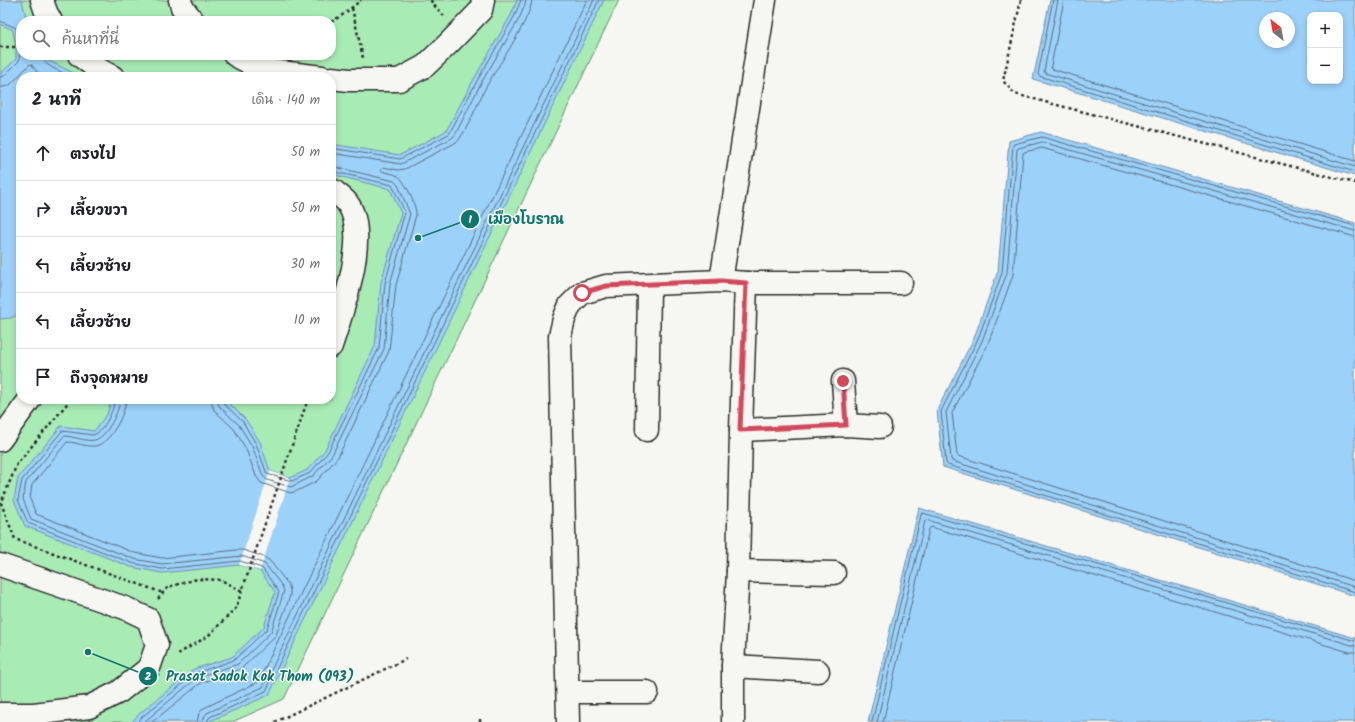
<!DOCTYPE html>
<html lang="th">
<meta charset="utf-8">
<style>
:root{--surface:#fff;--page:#f2f2f2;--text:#202124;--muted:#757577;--line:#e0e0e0}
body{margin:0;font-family:Kalam,"Playpen Sans Thai",sans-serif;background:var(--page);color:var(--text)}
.controls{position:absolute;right:12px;top:12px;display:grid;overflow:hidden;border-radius:8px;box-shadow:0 2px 6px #0003}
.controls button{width:36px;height:36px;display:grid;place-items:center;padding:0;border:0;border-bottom:1px solid var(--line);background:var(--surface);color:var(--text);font:20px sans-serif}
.compass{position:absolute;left:1259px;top:12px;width:36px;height:36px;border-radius:50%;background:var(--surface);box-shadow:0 2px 6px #0003;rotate:329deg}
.stop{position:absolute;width:12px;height:12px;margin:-9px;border:3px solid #d1495b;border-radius:50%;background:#fff}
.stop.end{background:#d1495b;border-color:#fff;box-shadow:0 1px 4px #0008}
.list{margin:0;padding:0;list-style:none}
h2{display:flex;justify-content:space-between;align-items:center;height:52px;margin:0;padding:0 16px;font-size:17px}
h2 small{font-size:13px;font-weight:400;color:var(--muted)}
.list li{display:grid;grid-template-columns:26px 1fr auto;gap:12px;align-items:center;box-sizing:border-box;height:56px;padding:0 16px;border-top:1px solid var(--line)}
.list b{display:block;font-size:15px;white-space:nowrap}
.list em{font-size:13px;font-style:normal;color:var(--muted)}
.icon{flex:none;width:22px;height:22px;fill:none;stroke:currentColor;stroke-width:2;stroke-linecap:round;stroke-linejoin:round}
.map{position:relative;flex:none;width:1355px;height:722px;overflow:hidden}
.search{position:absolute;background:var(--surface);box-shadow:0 2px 6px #0003;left:16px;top:16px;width:320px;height:44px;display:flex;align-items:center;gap:10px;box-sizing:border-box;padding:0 14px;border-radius:16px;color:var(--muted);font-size:15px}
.panel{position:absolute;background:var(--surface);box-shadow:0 2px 6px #0003;left:16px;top:72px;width:320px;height:332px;border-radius:16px}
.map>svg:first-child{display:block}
.green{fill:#a8ebb5;stroke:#6a8b70;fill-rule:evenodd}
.water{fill:#9cd1fa;stroke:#6f8fa7;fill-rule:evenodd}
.pier{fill:#f6f6f2}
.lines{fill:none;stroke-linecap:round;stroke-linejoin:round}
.shore{stroke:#586d7e;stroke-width:1}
.minor-casing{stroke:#2b2b2b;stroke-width:25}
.path{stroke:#2b2b2b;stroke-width:2.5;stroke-dasharray:3 3;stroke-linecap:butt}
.minor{stroke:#f6f6f2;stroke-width:22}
.route{stroke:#d1495b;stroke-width:5}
.leader{fill:none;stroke:#0f766e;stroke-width:1.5}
.callout-dot{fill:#0f766e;stroke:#f6f6f2;stroke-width:1.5}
.mark-label{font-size:12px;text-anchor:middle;font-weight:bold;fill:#fff}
.callout-label{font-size:14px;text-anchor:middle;font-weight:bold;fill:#0f766e;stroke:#f6f6f2;stroke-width:3;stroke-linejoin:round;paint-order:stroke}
</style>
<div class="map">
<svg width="1355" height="722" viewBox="0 0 1355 722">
<rect width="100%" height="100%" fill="#f6f6f2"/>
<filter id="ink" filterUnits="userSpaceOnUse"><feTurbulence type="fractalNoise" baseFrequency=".025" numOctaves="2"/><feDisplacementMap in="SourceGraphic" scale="8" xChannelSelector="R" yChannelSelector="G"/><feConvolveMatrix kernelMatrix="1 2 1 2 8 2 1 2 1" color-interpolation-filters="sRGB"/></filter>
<g filter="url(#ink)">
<path class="green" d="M0,0H619L284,699L232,722H0ZM21,21H331V55H21ZM21,77H331V399H21Z"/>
<g class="water">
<polygon points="0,0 22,0 27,21 21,21 21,55 44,55 47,60 82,77 21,77 21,313 11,318 0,319 0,74 16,59 16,47 13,30 0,24"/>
<polygon points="517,0 604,0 269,695 208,722 132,722 139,714 194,669 232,657 264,627 275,592 260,571 239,565 162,573 131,567 25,526 14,500 18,478 61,426 94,431 107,414 112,399 225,399 246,420 260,442 270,471 290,478 307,470 325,450 375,346 381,282 401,213 390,189 331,174 331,144 400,155 446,131 474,79 511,15"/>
<path d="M1050,0H1355V176L1033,79ZM1310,15H1340V81H1310ZM1265,18H1289V42H1265Z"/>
<polygon points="1041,132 1355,223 1355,596 943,467 937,410 974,338 998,271 1009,141"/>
<polygon points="919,508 1355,638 1355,722 868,722"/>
</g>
<polygon class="pier" points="270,471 290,478 260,571 239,565"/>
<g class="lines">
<g class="shore">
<polyline points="1053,0 1038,74 1039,76 1355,172"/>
<polyline points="1058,0 1044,71 1045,73 1355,167"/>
<polyline points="1064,0 1051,66 1052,69 1355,161"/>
<polyline points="0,21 16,28 20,46 19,61 4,76 0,77"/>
<path d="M41,55C43,67 63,72 73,77"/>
<polyline points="0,88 10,85 30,64 32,65 37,72 47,77"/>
<polyline points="331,148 400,159 449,134 477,81 514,17 521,0"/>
<polyline points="331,153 401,164 452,138 455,135 481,83 519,19 525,5 526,0"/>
<polyline points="1355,226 1042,137 1014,144 1013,145 1002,273 978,339 941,411 946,463 948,465 1355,592"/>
<polyline points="1355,231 1042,142 1019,148 1017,149 1007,273 982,341 946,412 951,459 952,461 1355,587"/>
<polyline points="1355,237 1042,148 1024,152 1023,154 1013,275 988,344 952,413 957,455 958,456 1355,581"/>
<path d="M115,399C114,410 104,432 93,435L62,431L22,480L18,500L28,523L132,563L162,569L240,561L262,568L279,592L267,629L234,660L196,673L142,717L137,722"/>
<path d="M120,399C120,410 107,437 95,440C85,442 74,436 64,436L26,482L23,499L31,519L134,559L162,564L242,556L265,564L282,586L284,591L271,632L238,664L198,677L144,722"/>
<path d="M126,399C126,413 110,444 95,446C85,447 76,442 67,442L32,485L30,499L36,514L135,553L162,558L237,550H243L264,557L270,561L288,584L290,590V596L276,635L242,668L236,671L201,683L152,722"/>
<path d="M211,399L212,404L214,410L234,429L246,449L256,476L261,483L291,493L297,491L317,481L338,457L389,351L396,285L416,215C417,207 405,180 398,176C393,173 387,173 382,171L381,169L383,167L398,170L405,169L453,144L458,141C470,125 477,104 486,87C497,67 531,19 532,0"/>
<polyline points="217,399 219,406 239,425 252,446 263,476 267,480 291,487 313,476 332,455 384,349 390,284 410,214 398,185 394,181 331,166"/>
<polyline points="222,399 223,403 243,422 256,444 267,474 292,481 310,473 328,452 379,348 385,283 405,212 392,185 331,171"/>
<polyline points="197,722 199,713 204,708 258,682 587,0"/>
<polyline points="203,722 204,717 207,713 263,687 594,0"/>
<polyline points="208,722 208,719 210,717 266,691 599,0"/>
<polyline points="872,722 921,515 923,513 1355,641"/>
<polyline points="877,722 925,521 927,520 1355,646"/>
<polyline points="883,722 929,529 931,527 1349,652 1355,652"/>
</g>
<g class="minor-casing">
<g id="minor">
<polyline points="42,0 46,12 51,21"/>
<polyline points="180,0 182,7 193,21"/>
<polyline points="79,55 95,67 113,77"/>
<polyline points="235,55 263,70"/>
<polyline points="252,77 263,70 322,77"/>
<polyline points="331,78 349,80 399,80 425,66 449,43 481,10 483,0"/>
<path d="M331,191H334C338,195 345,199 348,204C370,235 342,312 331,346"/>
<polyline points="721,281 765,0"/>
<polyline points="843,381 846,425"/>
<polyline points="647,430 649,285"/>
<polyline points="741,430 846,425 880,427"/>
<polyline points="0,440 30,399"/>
<polyline points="0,565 125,608 148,619 157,645 149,668 119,692 89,707 34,714 0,714"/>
<polyline points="738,571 834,573"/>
<polyline points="733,666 818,671"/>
<polyline points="568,692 647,692"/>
<polyline points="568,722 560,336 564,319 570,305 582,293 606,286 721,281 746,283 901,283"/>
<polyline points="733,722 733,666 738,571 741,430 746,283"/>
</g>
</g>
<g class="path">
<polyline points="431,0 432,3 444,16"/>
<polyline points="1021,0 1003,81 1015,94 1355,183"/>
<polyline points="352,8 363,58"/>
<polyline points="331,22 344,14 361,0"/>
<polyline points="0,47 16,47 21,45"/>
<polyline points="71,399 17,464 1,503 15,539 163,593"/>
<polyline points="158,599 168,587 197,579 221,580 242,591"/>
<polyline points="178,654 208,636 236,608 308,399"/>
<polyline points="275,722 406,659"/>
<polyline points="480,722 480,718"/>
</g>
<use href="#minor" class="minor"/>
</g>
</g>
<g class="lines" filter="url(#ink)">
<polyline class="route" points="582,293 606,286 721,281 746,283 740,430 846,425 843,381"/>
</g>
<path class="leader" d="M418 238L470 219M88 652L148 676"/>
<g class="callout-dot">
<circle cx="418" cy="238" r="4"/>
<circle cx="88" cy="652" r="4"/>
<circle cx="470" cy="219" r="10"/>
<circle cx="148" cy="676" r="10"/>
</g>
<g class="mark-label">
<text x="470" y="223">1</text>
<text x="148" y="680">2</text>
</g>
<g class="callout-label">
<text x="526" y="224">เมืองโบราณ</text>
<text x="260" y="681">Prasat Sadok Kok Thom (093)</text>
</g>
</svg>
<div class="controls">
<button>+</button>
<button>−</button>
</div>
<svg class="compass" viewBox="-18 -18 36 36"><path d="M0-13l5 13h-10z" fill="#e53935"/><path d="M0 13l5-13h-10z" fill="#757577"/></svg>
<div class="stop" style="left:582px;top:293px"></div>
<div class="stop end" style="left:843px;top:381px"></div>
<div class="search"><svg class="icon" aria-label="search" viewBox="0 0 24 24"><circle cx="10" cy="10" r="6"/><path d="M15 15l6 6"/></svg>ค้นหาที่นี่</div>
<section class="panel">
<h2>2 นาที<small>เดิน · 140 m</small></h2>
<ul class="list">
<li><svg class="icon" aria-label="ahead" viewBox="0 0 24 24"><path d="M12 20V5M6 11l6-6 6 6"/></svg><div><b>ตรงไป</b></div><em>50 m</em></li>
<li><svg class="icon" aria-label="right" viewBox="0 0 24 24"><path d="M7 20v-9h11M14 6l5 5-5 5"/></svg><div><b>เลี้ยวขวา</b></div><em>50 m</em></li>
<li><svg class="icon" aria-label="left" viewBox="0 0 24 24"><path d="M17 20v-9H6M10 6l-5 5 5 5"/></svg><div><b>เลี้ยวซ้าย</b></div><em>30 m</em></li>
<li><svg class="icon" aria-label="left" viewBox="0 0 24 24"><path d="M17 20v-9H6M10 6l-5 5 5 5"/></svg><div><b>เลี้ยวซ้าย</b></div><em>10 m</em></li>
<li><svg class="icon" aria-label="arrive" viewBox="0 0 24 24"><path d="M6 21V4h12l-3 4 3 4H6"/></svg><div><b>ถึงจุดหมาย</b></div></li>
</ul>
</section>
</div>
